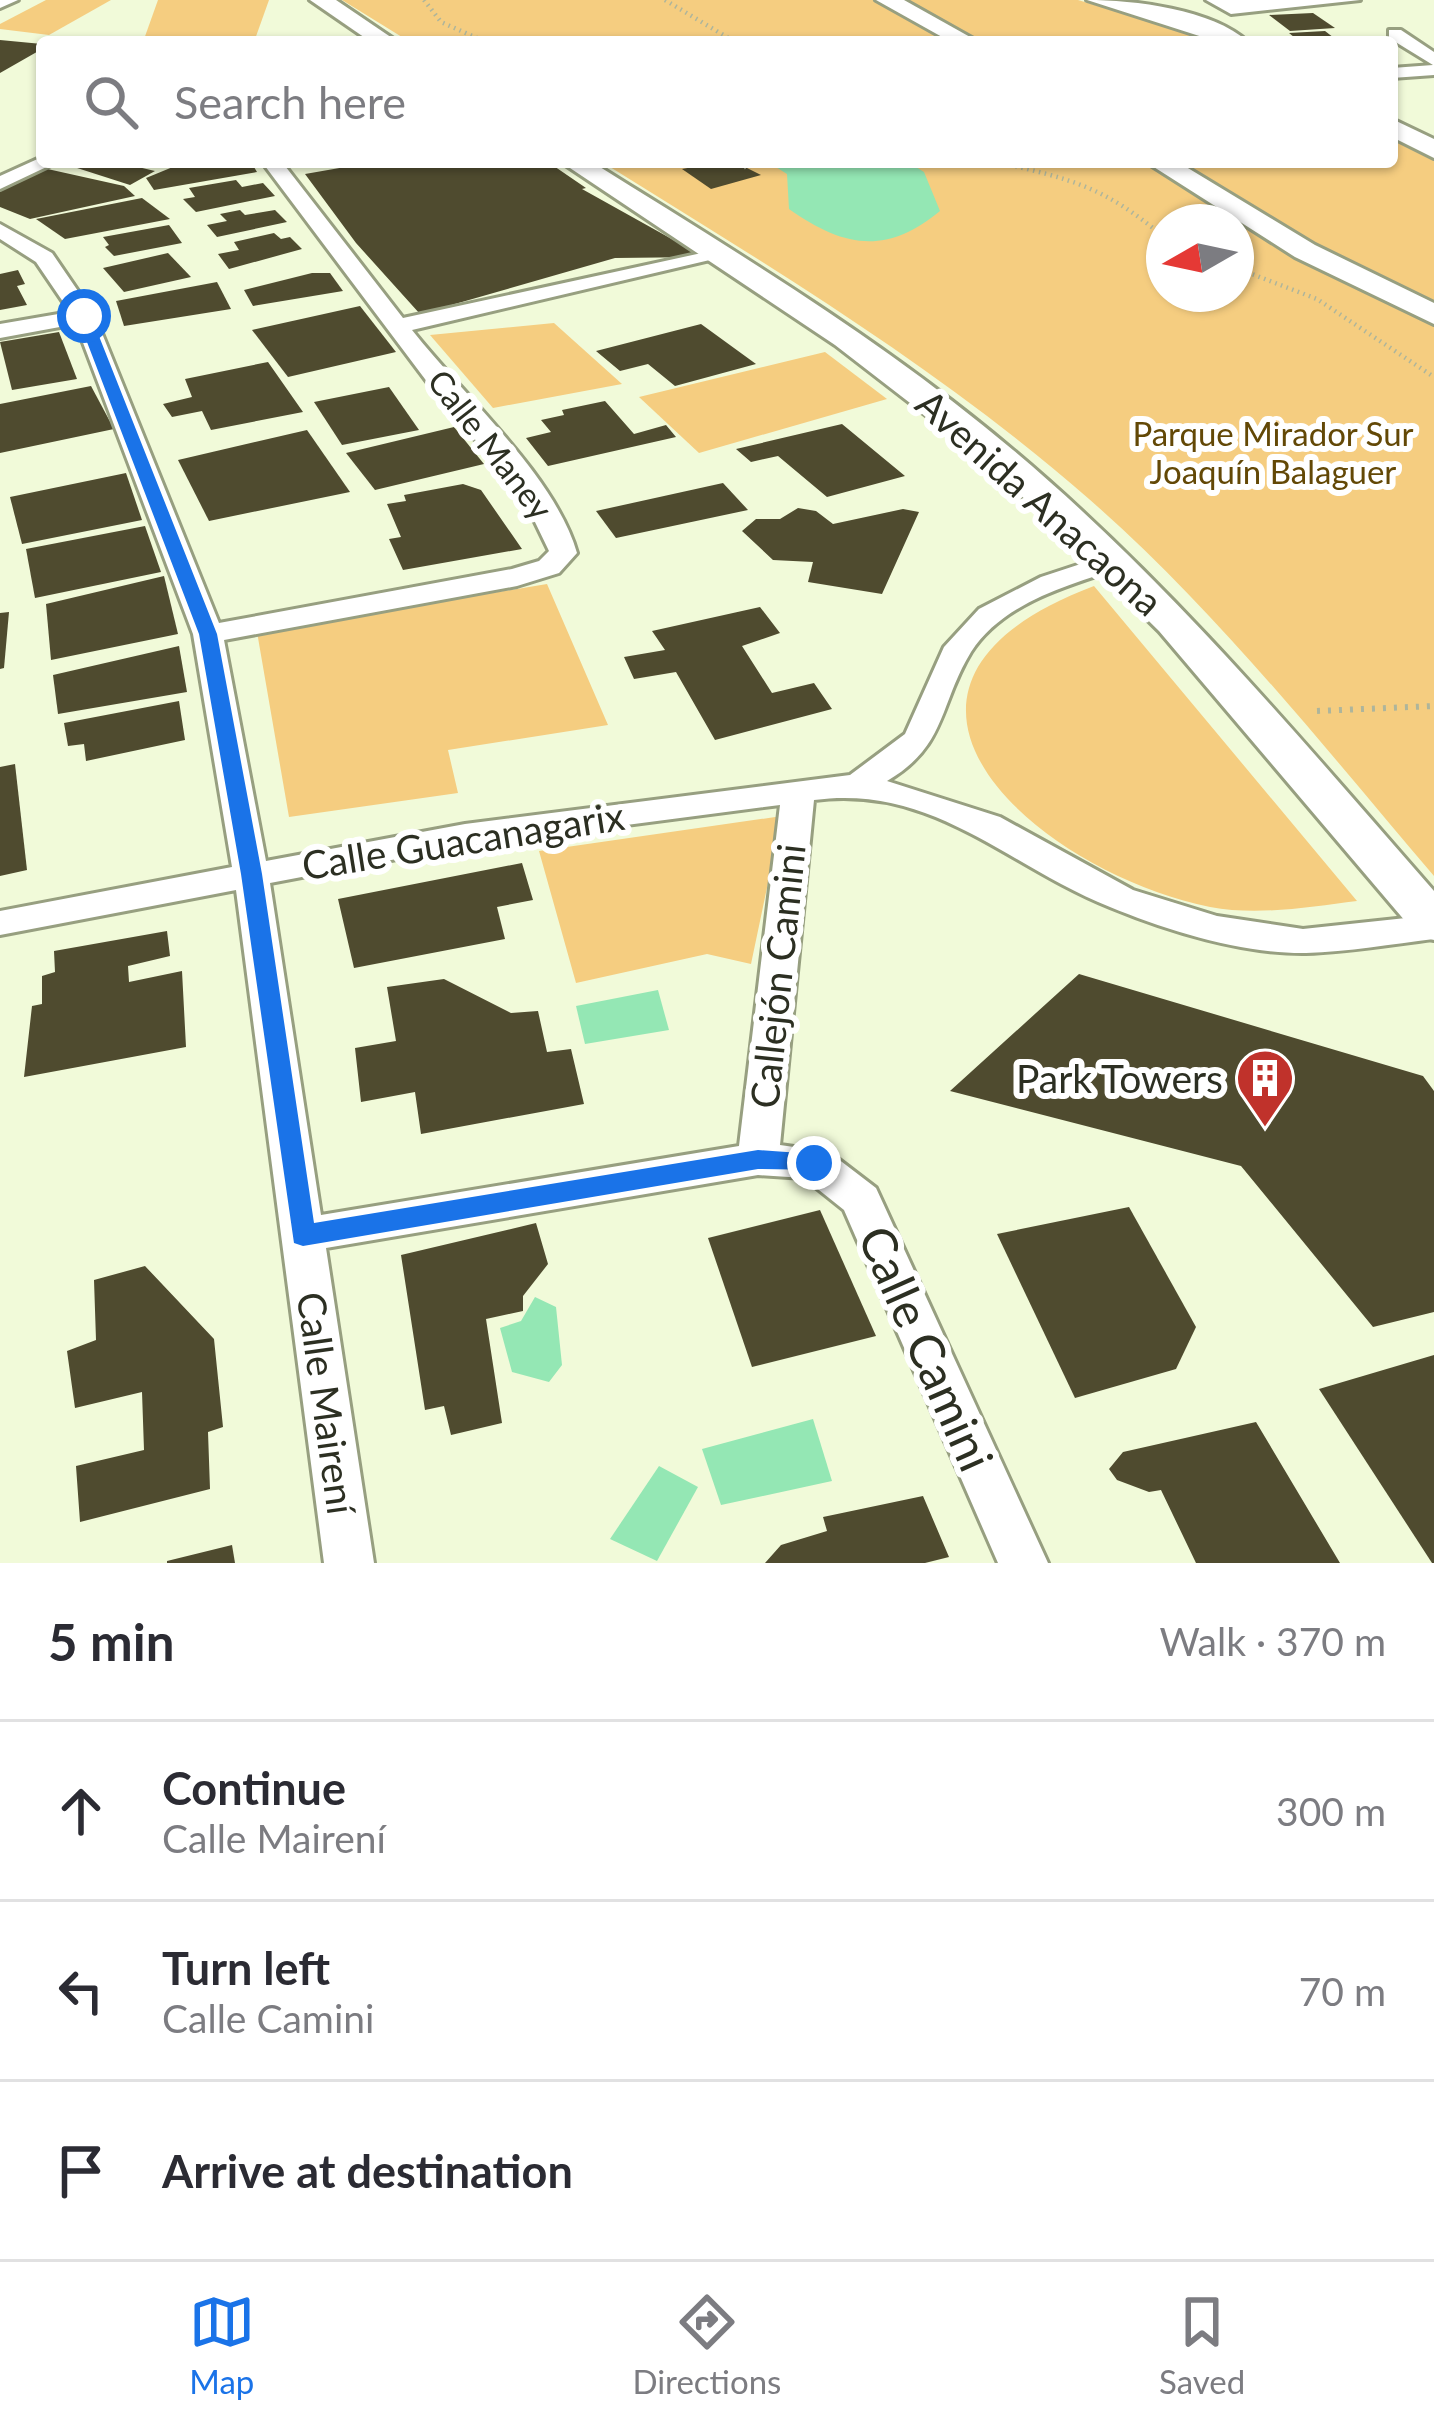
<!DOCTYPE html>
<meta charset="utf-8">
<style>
:root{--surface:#fff;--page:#f7f7f7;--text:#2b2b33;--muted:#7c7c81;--line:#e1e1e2;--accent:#1a73e8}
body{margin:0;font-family:Lato,sans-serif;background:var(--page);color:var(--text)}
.compass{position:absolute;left:1146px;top:204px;width:108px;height:108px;border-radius:50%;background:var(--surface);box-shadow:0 3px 9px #0004;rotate:261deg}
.stop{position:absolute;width:36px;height:36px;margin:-27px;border:9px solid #1a73e8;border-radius:50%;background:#fff}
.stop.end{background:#1a73e8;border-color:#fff;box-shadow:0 3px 12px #0008}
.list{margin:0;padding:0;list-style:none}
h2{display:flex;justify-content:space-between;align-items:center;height:156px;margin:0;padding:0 48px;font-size:51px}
h2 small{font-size:39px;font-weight:400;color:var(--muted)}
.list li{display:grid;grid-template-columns:78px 1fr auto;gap:36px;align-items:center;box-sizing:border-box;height:180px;padding:0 48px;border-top:3px solid var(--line)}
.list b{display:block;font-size:45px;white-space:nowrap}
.list p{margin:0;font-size:39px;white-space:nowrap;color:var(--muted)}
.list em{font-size:39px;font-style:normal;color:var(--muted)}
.icon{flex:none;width:66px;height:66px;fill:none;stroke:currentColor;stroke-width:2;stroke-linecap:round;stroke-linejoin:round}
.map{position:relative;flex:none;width:1434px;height:1563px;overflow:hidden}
.search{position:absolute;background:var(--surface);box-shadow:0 3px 9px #0004;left:36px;right:36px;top:36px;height:132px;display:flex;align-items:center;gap:30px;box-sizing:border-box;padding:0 42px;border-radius:12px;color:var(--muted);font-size:45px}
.sheet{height:696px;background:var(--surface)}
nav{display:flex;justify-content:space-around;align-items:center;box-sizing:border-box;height:168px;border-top:3px solid var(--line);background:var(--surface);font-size:33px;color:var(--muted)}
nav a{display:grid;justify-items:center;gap:6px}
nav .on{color:var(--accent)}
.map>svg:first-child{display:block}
.green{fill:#f5cd80;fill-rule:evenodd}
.water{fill:#94e7b4}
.building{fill:#4f4b2f}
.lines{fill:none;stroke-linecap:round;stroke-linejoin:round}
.street-casing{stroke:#979f80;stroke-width:6}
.secondary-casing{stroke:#979f80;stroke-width:6}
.path-far1{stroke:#aeb59b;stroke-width:4.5;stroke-dasharray:1.5 4.5;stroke-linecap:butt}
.path{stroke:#aeb59b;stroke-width:6;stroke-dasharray:3 8;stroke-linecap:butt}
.street{fill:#fff;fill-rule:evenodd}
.secondary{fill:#fff;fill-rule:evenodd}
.route{fill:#1a73e8}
.labels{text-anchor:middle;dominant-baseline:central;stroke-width:12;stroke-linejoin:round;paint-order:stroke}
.far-park-label{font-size:33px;fill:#634806;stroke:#fff}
.far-street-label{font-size:33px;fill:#2c2f22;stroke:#fff}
.street-label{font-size:39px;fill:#2c2f22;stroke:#fff}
.poi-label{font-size:39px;fill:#2c2f22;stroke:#fff;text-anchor:end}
.near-street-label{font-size:48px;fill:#2c2f22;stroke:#fff}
</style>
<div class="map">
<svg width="1434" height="1563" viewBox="0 0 1434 1563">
<rect width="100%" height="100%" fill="#f1fad9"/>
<g class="green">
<polygon points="46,0 111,0 49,35 0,29 0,24"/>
<polygon points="158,0 269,0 254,42 143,42"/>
<polygon points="342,0 1078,0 1221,42 410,42"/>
<path d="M1392,135L1434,158V876C1324,747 1217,611 1089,499C939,368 771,267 602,162H1392ZM1164,222H1236V294H1164Z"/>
<polygon points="554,323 622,384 493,408 430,335"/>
<polygon points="825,352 887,399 699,453 639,397"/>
<polygon points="547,584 608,725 448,750 458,793 289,817 257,632"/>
<path d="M1094,586L1357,901C1310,907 1257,916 1210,907C1035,871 826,687 1094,586Z"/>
<polygon points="782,816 751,964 707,954 576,983 539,851"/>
</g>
<g class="water">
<path d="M768,162H908L924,172L940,211C886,256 843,247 789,209L787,174Z"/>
<polygon points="658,990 669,1030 585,1044 576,1006"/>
<polygon points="535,1297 556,1307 562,1365 549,1382 512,1372 500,1328 521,1321"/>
<polygon points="813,1419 832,1481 721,1505 702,1449"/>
<polygon points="659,1466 698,1487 657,1561 610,1539"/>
</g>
<g class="building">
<polygon points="1313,13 1335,28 1290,31 1269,15"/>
<polygon points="1325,31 1338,41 1300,42 1289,33"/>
<polygon points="0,40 42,44 42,49 0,73"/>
<polygon points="84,162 117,162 155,171 130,185 74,167"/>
<polygon points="185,162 251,162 257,172 154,190 146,178"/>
<polygon points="374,162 548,162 586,188 582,189 704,257 615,258 420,314 356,243 305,174"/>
<polygon points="720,162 735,162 761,175 711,189 682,169"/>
<polygon points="43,168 124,186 135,196 30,219 0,207 0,190"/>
<polygon points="236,180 242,187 263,183 275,196 196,212 183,199 195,197 189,188"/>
<polygon points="142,198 170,219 65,239 36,219"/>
<polygon points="240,210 245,215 275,210 287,222 217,237 207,225 227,221 220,214"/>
<polygon points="169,225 182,243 114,256 105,247 109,245 103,237"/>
<polygon points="274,233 281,239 290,237 302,249 229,269 218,254 239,250 234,242"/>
<polygon points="168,253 191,277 124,292 103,268"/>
<polygon points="18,270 25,284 17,286 27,305 0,310 0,274"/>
<polygon points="312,273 330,273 343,291 253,306 244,290"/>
<polygon points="217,282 231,309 124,326 116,301"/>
<polygon points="360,306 396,352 288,377 252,330"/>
<polygon points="701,324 756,364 675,386 648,364 620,371 596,351"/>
<polygon points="59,332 77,379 12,390 0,342"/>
<polygon points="268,362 303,412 211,430 202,411 172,417 163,404 192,397 185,379"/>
<polygon points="91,386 114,429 0,453 0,404"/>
<polygon points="389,387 419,430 342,445 314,402"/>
<polygon points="605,401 634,434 666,425 676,437 548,466 526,438 551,432 541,420 564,415 562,410"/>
<polygon points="842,424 905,476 827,497 778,456 751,462 736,449"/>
<polygon points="454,427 484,464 375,490 346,453"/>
<polygon points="307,430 350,492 209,521 178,460"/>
<polygon points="126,473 142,520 22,544 10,497"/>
<polygon points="723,483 748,510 616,538 596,511"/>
<polygon points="463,484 481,490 522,549 403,570 389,539 401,537 387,504 406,501 404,495"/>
<polygon points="798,508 816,511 833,524 903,509 919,512 882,594 808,582 813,562 773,560 742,531 756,519 780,519"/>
<polygon points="145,526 161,572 35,598 26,549"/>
<polygon points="164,576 178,634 51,660 46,604"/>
<polygon points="760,607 780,633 742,646 772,693 814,683 832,709 715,740 676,672 634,679 624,657 665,650 652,631"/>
<polygon points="9,612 4,668 0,669 0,613"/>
<polygon points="179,646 187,692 58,714 53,675"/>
<polygon points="179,701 185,740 86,761 84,744 68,746 64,723"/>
<polygon points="15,764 27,870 0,876 0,767"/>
<polygon points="522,863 533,900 497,907 505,939 354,968 338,899"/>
<polygon points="167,931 170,956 128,966 129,982 182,971 186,1047 24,1077 32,1006 42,1004 42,976 55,972 54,951"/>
<polygon points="1079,974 1423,1076 1434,1091 1434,1312 1373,1327 1241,1166 950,1091"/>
<polygon points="444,979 511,1013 538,1011 547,1052 571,1049 584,1104 421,1134 415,1092 361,1102 355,1048 396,1041 387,987"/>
<polygon points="1129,1207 1196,1327 1176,1369 1075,1398 997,1234"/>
<polygon points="820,1210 876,1336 752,1367 708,1238"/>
<polygon points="536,1223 548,1264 523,1296 523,1311 486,1319 502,1423 451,1435 444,1406 425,1410 401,1255"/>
<polygon points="145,1266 214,1339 223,1427 208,1432 210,1489 80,1522 76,1466 144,1450 142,1392 75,1408 67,1351 96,1340 94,1280"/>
<polygon points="1434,1355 1434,1563 1432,1563 1319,1389"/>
<polygon points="1256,1422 1340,1563 1196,1563 1161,1490 1149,1492 1117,1480 1109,1469 1123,1452"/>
<polygon points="923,1496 949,1557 925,1563 765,1563 781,1545 827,1531 823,1517"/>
<polygon points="232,1545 235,1563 167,1563 167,1561"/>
</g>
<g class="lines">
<g class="street-casing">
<g id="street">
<polygon points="0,0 18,0 0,8"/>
<polygon points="1206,0 1360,0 1231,14"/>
<polygon points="1389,30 1401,30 1434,52 1434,75 1392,78 1392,68 1433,65 1389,38"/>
<polygon points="42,157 42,162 57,162 0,189 0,176"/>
<path d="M262,162H282L403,318L720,249L731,255L412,330C463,395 555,476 577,553L559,573L517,586L224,640L266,861L465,824L850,775L905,734L944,647L979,609L1041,577L1114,553L1124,555V567C1071,584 1003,602 971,652C939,704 947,746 887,781L1000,817L1133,890L1217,916L1303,929L1434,915V939C1392,944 1348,952 1306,953C1243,954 1168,931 1110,907C1007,866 934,784 814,800L780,1145L829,1152L876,1188L1048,1563H998L844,1210L804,1178L758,1175L326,1248L374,1563H324L236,890L0,935V911L232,867L193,634L76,324L0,338V324L70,312L36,262L0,239V224L52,253L95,316L219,623L512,569L539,561L549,551L521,493L437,395ZM780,805L739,1146L321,1215L270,883L465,846Z"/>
</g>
</g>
<g class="secondary-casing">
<g id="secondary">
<polygon points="310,0 336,0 398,42 371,42"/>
<polygon points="876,0 904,0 979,42 951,42"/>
<path d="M1087,0C1134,0 1212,9 1248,42H1218Z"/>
<polygon points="1392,119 1434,139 1434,158 1392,137"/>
<path d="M561,162H592C736,252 883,340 1013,450C1169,581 1300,738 1434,891V940L1417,935L1159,631L989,464L835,345Z"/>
<polygon points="1146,162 1178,162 1315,245 1434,303 1434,324 1295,257"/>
</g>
</g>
<g class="path-far1">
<polyline points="424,0 441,22 486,42"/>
<polyline points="665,0 735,42"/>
<path d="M998,162C1073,180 1103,186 1164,237"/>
<polyline points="744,167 773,162"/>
<polyline points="1236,268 1317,299 1434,377"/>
</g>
<polyline class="path" points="1317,711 1434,706"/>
<use href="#street" class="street"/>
<use href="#secondary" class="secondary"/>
</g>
<polygon class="route" points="84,312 91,316 217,634 262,874 314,1223 758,1150 814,1154 823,1157 823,1170 758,1169 303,1246 294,1243 241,874 199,634 77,316"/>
<defs>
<g id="building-pin" transform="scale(3)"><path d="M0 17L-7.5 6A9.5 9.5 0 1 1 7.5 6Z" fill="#c0322b" stroke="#fff"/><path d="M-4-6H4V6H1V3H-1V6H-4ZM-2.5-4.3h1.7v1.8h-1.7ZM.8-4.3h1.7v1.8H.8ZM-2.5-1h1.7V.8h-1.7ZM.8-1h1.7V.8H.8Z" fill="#fff"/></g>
</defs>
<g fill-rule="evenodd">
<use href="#building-pin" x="1265" y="1078"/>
</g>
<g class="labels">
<g class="far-park-label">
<text x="1273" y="433">Parque Mirador Sur<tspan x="1273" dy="38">Joaquín Balaguer</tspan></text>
</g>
<g class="far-street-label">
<text transform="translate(491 444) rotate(52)">Calle Maney</text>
</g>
<g class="street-label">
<text transform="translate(1040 502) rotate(42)">Avenida Anacaona</text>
<text transform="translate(463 840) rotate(-9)">Calle Guacanagarix</text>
<text transform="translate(777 976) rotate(-84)">Callejón Camini</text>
<text transform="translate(327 1403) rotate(82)">Calle Mairení</text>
</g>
<g class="poi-label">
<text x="1223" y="1078">Park Towers</text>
</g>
<g class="near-street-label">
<text transform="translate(927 1348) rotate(66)">Calle Camini</text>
</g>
</g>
</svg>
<svg class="compass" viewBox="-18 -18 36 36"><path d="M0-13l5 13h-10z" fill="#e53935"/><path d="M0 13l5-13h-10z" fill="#7c7c81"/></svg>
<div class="stop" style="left:84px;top:316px"></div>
<div class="stop end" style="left:814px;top:1163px"></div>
<div class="search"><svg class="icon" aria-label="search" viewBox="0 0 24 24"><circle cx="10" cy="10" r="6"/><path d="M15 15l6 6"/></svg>Search here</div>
</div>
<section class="sheet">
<h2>5 min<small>Walk · 370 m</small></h2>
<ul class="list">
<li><svg class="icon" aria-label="ahead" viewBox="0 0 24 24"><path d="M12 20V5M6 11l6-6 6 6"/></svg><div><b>Continue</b><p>Calle Mairení</p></div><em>300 m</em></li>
<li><svg class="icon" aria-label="left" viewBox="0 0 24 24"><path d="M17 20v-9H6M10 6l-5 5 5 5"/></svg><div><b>Turn left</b><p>Calle Camini</p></div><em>70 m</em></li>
<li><svg class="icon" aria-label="arrive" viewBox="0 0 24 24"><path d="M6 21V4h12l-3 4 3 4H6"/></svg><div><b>Arrive at destination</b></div></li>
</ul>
</section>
<nav>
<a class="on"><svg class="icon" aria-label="map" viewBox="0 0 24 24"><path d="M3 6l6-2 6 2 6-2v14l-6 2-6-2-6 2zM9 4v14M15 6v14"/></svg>Map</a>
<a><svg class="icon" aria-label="directions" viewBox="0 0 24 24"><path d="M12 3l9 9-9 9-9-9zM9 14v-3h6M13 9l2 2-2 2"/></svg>Directions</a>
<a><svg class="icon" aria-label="saved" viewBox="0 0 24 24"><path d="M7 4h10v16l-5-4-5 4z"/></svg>Saved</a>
</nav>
